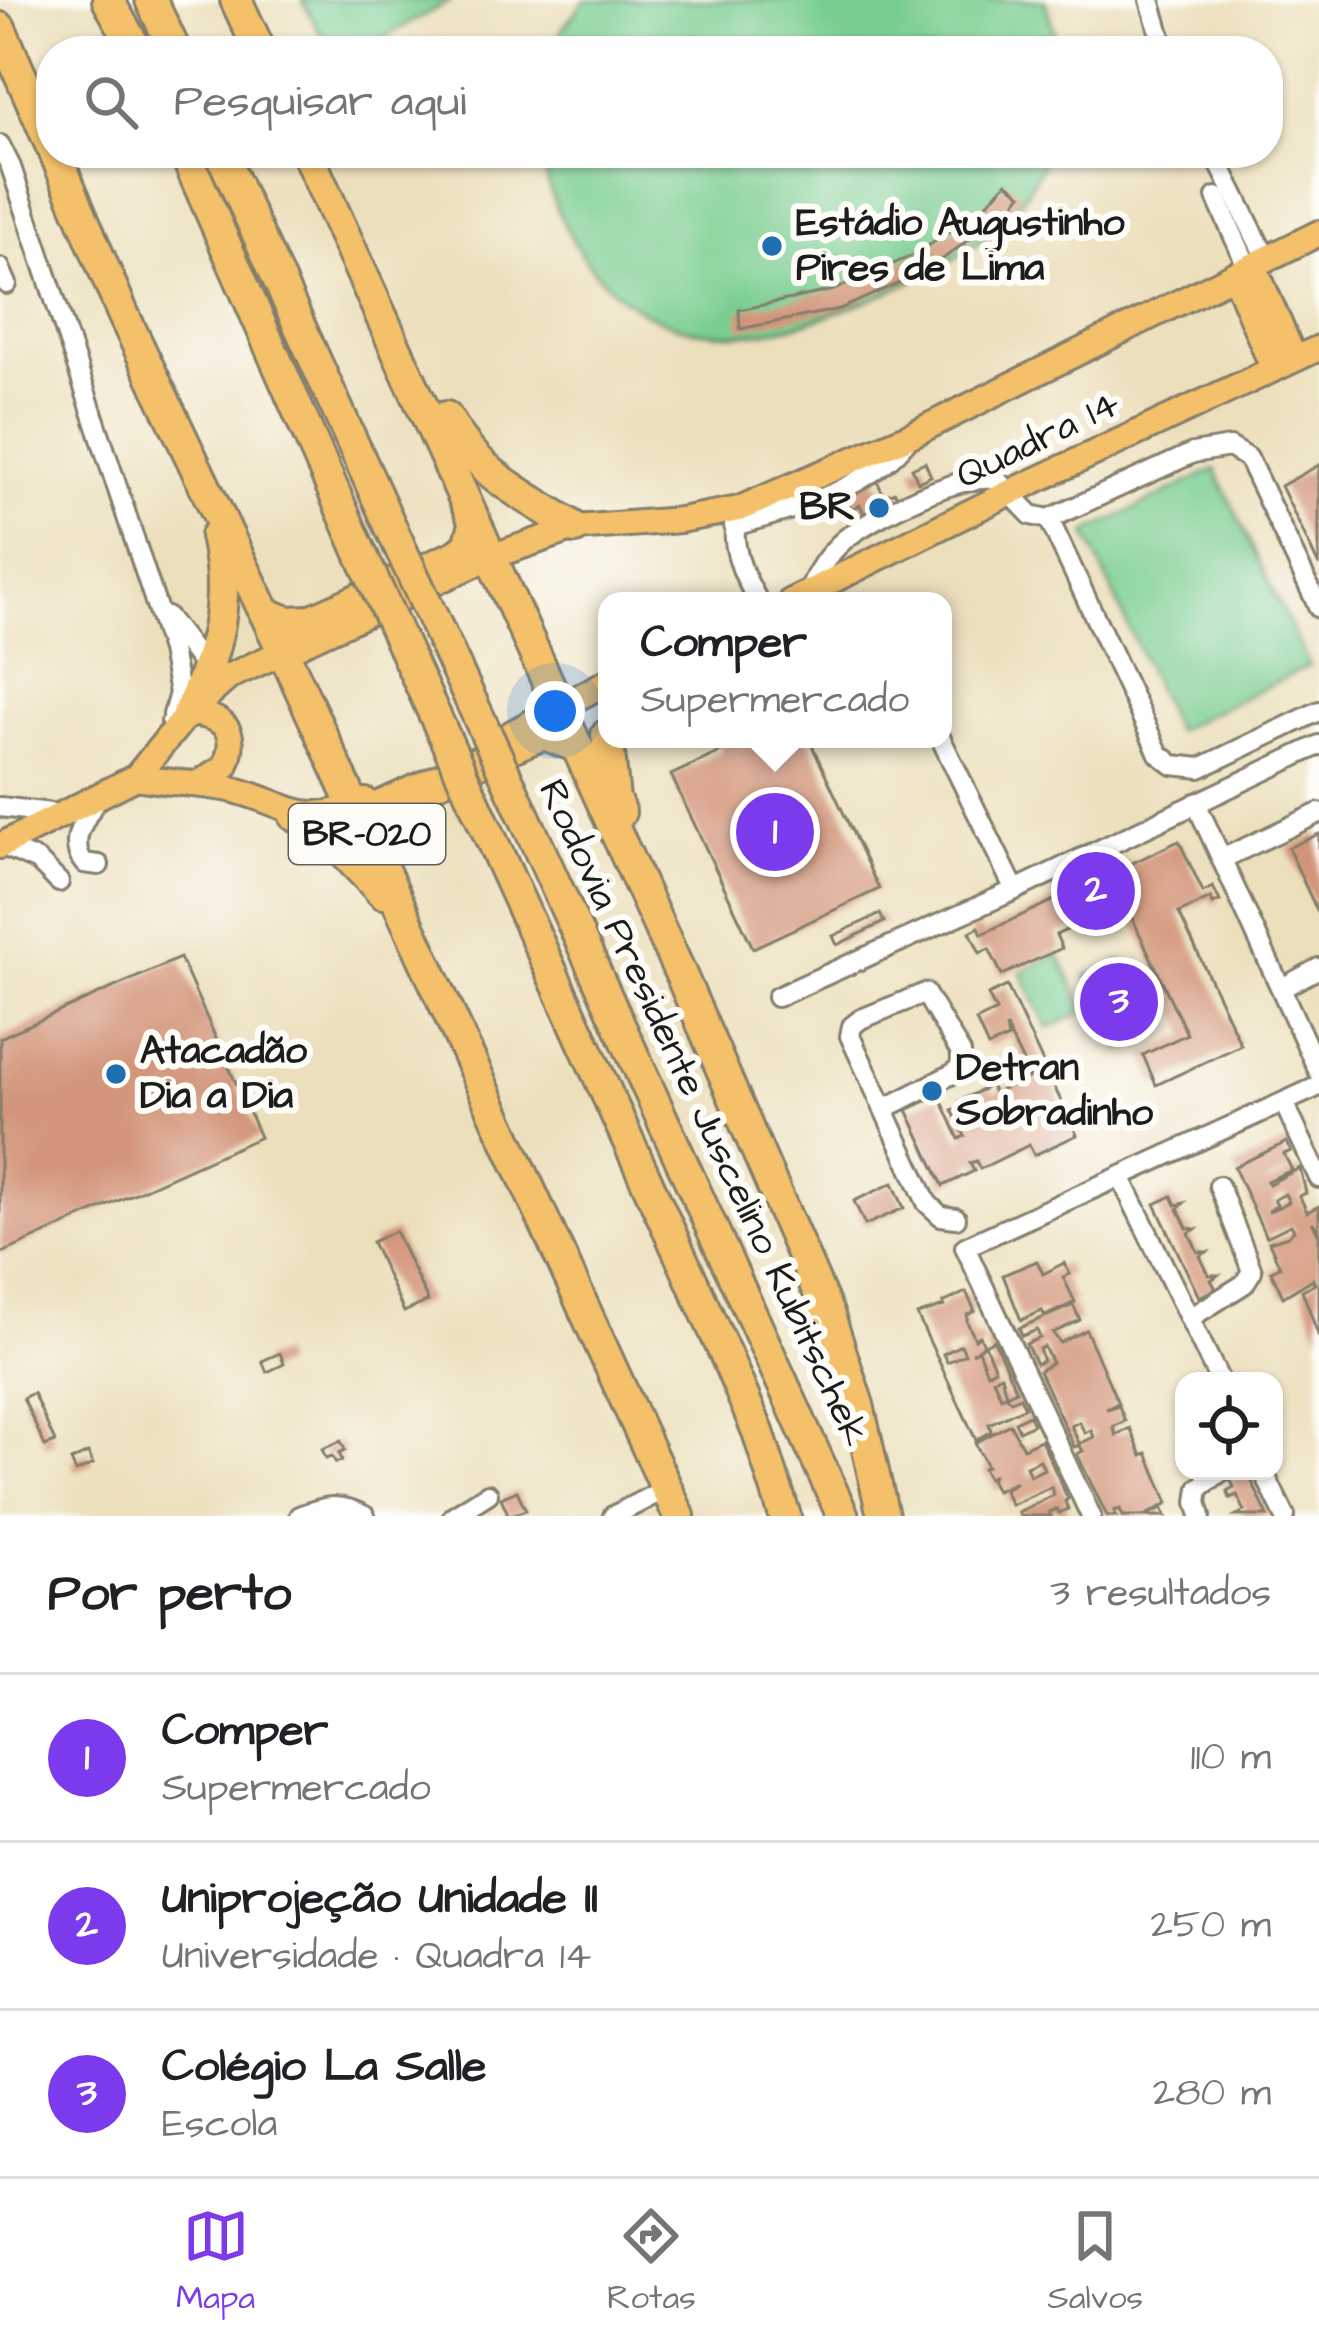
<!DOCTYPE html>
<html lang="pt">
<meta charset="utf-8">
<style>
:root{--surface:#fff;--page:#f6f6f6;--text:#202124;--muted:#757577;--line:#e0e0e0;--accent:#7c3aed}
body{margin:0;font-family:"Architects Daughter",sans-serif;background:var(--page);color:var(--text)}
.controls{position:absolute;right:36px;bottom:36px;display:grid;overflow:hidden;border-radius:24px;box-shadow:0 3px 9px #0004}
.controls button{width:108px;height:108px;display:grid;place-items:center;padding:0;border:0;border-bottom:3px solid var(--line);background:var(--surface);color:var(--text);font:60px sans-serif}
.you{position:absolute;left:555px;top:711px;width:42px;height:42px;margin:-30px;border:9px solid #fff;border-radius:50%;background:#1a73e8;box-shadow:0 0 0 18px #1a73e833}
.badge{display:grid;place-items:center;width:78px;height:78px;border-radius:50%;background:var(--accent);color:#fff;font-size:39px;font-weight:700}
.pin{position:absolute;translate:-50% -50%;border:6px solid #fff;box-shadow:0 3px 12px #0006}
.popup{position:absolute;left:598px;top:592px;width:354px;height:156px;box-sizing:border-box;display:grid;place-content:center;border-radius:24px;background:var(--surface);filter:drop-shadow(0 3px 9px #0005);font-size:39px;white-space:nowrap;color:var(--muted)}
.popup b{font-size:45px;color:var(--text)}
.popup::after{content:'';position:absolute;left:50%;top:100%;margin-left:-24px;border:24px solid transparent;border-top-color:var(--surface)}
.list{margin:0;padding:0;list-style:none}
h2{display:flex;justify-content:space-between;align-items:center;height:156px;margin:0;padding:0 48px;font-size:51px}
h2 small{font-size:39px;font-weight:400;color:var(--muted)}
.list li{display:grid;grid-template-columns:78px 1fr auto;gap:36px;align-items:center;box-sizing:border-box;height:168px;padding:0 48px;border-top:3px solid var(--line)}
.list b{display:block;font-size:45px;white-space:nowrap}
.list p{margin:0;font-size:39px;white-space:nowrap;color:var(--muted)}
.list em{font-size:39px;font-style:normal;color:var(--muted)}
.icon{flex:none;width:66px;height:66px;fill:none;stroke:currentColor;stroke-width:2;stroke-linecap:round;stroke-linejoin:round}
.map{position:relative;flex:none;width:1319px;height:1516px;overflow:hidden}
.search{position:absolute;background:var(--surface);box-shadow:0 3px 9px #0004;left:36px;right:36px;top:36px;height:132px;display:flex;align-items:center;gap:30px;box-sizing:border-box;padding:0 42px;border-radius:48px;color:var(--muted);font-size:45px}
.sheet{height:660px;background:var(--surface)}
nav{display:flex;justify-content:space-around;align-items:center;box-sizing:border-box;height:168px;border-top:3px solid var(--line);background:var(--surface);font-size:33px;color:var(--muted)}
nav a{display:grid;justify-items:center;gap:6px}
nav .on{color:var(--accent)}
.map>svg:first-child{display:block}
.grass{fill:#79ce91;stroke:#4a7556;stroke-width:3}
.building{fill:#d3957a;fill-rule:evenodd}
.lines{fill:none;stroke-linecap:round;stroke-linejoin:round}
.minor-casing{stroke:#847e6c;stroke-width:24}
.major-casing{stroke:#847e6c;stroke-width:30}
.highway-casing{stroke:#847e6c;stroke-width:36}
.minor{stroke:#fff;stroke-width:18}
.major{stroke:#f4c16a;stroke-width:24}
.highway{stroke:#f4c16a;stroke-width:30}
.highway-bridge-casing{stroke:#847e6c;stroke-width:36;stroke-linecap:butt}
.highway-bridge{stroke:#f4c16a;stroke-width:30}
.poi-dot{fill:#1f6fb2;stroke:#fdfcf7;stroke-width:4.5}
.labels{text-anchor:middle;dominant-baseline:central;stroke-width:12;stroke-linejoin:round;paint-order:stroke}
.shield{fill:#fdfcf7;stroke:#605f5e;stroke-width:3}
.shield-label{font-size:36px;font-weight:bold;fill:#1c1c1c}
.poi-label{font-size:39px;font-weight:bold;fill:#1c1c1c;stroke:#fdfcf7;text-anchor:start}
.street-label{font-size:39px;fill:#1c1c1c;stroke:#fdfcf7}
</style>
<div class="map">
<svg width="1319" height="1516" viewBox="0 0 1319 1516">
<rect width="100%" height="100%" fill="#fdfcf7"/>
<filter id="ink" filterUnits="userSpaceOnUse"><feTurbulence type="fractalNoise" baseFrequency=".00833" numOctaves="2"/><feDisplacementMap in="SourceGraphic" scale="24" xChannelSelector="R" yChannelSelector="G"/><feConvolveMatrix kernelMatrix="1 2 1 2 8 2 1 2 1" color-interpolation-filters="sRGB"/></filter>
<filter id="wash" filterUnits="userSpaceOnUse"><feTurbulence type="fractalNoise" baseFrequency=".004" numOctaves="4" result="noise"/><feDisplacementMap in="SourceGraphic" scale="48" xChannelSelector="R" yChannelSelector="G"/><feGaussianBlur stdDeviation="2.7" result="paint"/><feColorMatrix in="noise" values="0 0 0 0 0 0 0 0 0 0 0 0 0 0 0 0 0 1.4 0 .05"/><feComposite in="paint" operator="in"/></filter>
<g filter="url(#wash)">
<rect width="100%" height="100%" fill="#ecdfbc"/>
<g class="grass">
<polygon points="302,0 452,0 359,51 330,51"/>
<polygon points="585,0 1045,0 1060,51 552,51 562,29"/>
<path d="M540,153H1049C1035,179 1020,207 998,228C969,255 899,289 861,303C824,318 778,334 737,334C625,335 562,255 540,153Z"/>
<polygon points="1215,469 1309,666 1175,731 1086,533"/>
<polygon points="1058,954 1086,1011 1048,1028 1021,972"/>
<polygon points="1123,960 1157,1033 1121,1050 1086,976"/>
</g>
<g id="blocks">
<g class="building">
<polygon points="1007,182 1022,194 1009,210 928,270 840,309 740,329 739,310 834,290 918,253 982,209"/>
<polygon points="925,462 931,476 918,482 912,468"/>
<polygon points="1319,465 1319,566 1281,486"/>
<polygon points="871,468 884,496 895,492 904,513 871,528 860,505 852,509 847,504 837,483"/>
<polygon points="717,739 809,739 879,889 753,948 671,775 722,751"/>
<polygon points="1319,834 1319,915 1288,848"/>
<polygon points="1179,841 1203,892 1213,887 1220,901 1213,904 1211,898 1179,913 1241,1045 1156,1085 1143,1055 1187,1034 1125,903 1056,935 1062,948 1002,975 989,949 980,953 970,932 979,927 982,934"/>
<polygon points="880,914 884,922 837,945 833,936"/>
<polygon points="180,958 260,1137 0,1254 0,1038"/>
<polygon points="1007,986 1077,1135 1034,1155 1029,1145 980,1169 976,1161 970,1163 974,1171 943,1186 907,1110 939,1095 959,1139 965,1136 952,1110 961,1106 959,1101 990,1086 994,1093 1030,1077 1006,1027 1008,1038 988,1047 976,1021 996,1011 988,995"/>
<path d="M1287,1142L1291,1151L1284,1154L1292,1170L1267,1181L1269,1184L1300,1168L1306,1193L1299,1196L1301,1199L1307,1212L1319,1206V1231L1312,1222L1319,1235V1337L1302,1290L1315,1284L1313,1279L1283,1297L1271,1271L1280,1267L1269,1242L1288,1236L1294,1230L1291,1225L1266,1237L1234,1167ZM1285,1194L1289,1202L1268,1212L1277,1205L1274,1200Z"/>
<polygon points="893,1183 904,1208 865,1225 854,1201"/>
<polygon points="1172,1196 1176,1205 1184,1203 1178,1209 1187,1228 1196,1229 1189,1233 1198,1252 1207,1252 1200,1256 1209,1275 1218,1275 1211,1280 1216,1289 1199,1297 1155,1204"/>
<polygon points="395,1231 428,1301 404,1312 372,1242"/>
<polygon points="1037,1261 1043,1274 1064,1263 1070,1274 1063,1277 1075,1302 1045,1316 1042,1311 1021,1320 1003,1275"/>
<path d="M966,1292L975,1311L967,1315V1322L975,1339L980,1336L984,1345L972,1353L978,1350L987,1373L995,1369L985,1345L994,1340L1016,1390L1006,1395L1001,1375L993,1379L1001,1397L1005,1395L1011,1401L1020,1397L1025,1407L989,1424L991,1431L976,1440L917,1315L944,1306L943,1303ZM961,1345L965,1354L947,1362L943,1354Z"/>
<polygon points="1073,1305 1080,1320 1053,1333 1060,1343 1086,1330 1118,1403 1106,1409 1119,1406 1125,1421 1113,1427 1116,1435 1130,1428 1142,1456 1147,1453 1168,1503 1144,1516 1162,1508 1166,1516 1123,1516 1120,1509 1114,1511 1116,1516 1107,1516 1077,1454 1083,1451 1079,1444 1094,1437 1091,1430 1085,1433 1079,1422 1071,1426 1080,1445 1074,1447 1039,1371 1052,1363 1044,1347 1039,1349 1043,1361 1036,1364 1026,1344 1040,1338 1037,1330 1022,1336 1019,1328"/>
<polygon points="280,1353 284,1364 267,1372 262,1361"/>
<polygon points="33,1393 55,1442 45,1446 23,1398"/>
<polygon points="1029,1415 1033,1424 1019,1431 1015,1422"/>
<path d="M1010,1424L1023,1448L1041,1440L1068,1499L1065,1501L1068,1509L1059,1513L1057,1509L1049,1512L1051,1516H1020L1018,1512L1054,1495L1051,1487L1011,1505L1004,1490L1016,1482L996,1491L990,1479L994,1475L988,1478L983,1468L987,1466L975,1443ZM1040,1460L1044,1469L1030,1476L1026,1466Z"/>
<polygon points="341,1441 345,1450 339,1453 342,1460 336,1463 332,1456 326,1458 322,1449"/>
<polygon points="88,1453 93,1464 76,1472 71,1461"/>
<polygon points="1247,1471 1268,1516 1236,1516 1245,1511 1237,1495 1230,1498 1227,1491 1234,1487 1230,1479"/>
<polygon points="517,1491 526,1510 509,1516 501,1498"/>
</g>
</g>
</g>
<g filter="url(#ink)">
<use href="#blocks" fill-opacity="0" stroke="#847e6c" stroke-width="3"/>
<g class="lines">
<g class="minor-casing">
<g id="minor">
<polyline points="1150,0 1165,51"/>
<polyline points="0,145 11,167 171,650 179,693 171,722"/>
<polyline points="1214,153 1267,260"/>
<polyline points="1216,197 1248,268"/>
<polyline points="0,268 7,284"/>
<path d="M737,515C729,545 743,575 758,601"/>
<polyline points="1049,519 1159,754 1173,765 1200,768 1319,711"/>
<path d="M734,526C797,508 873,489 912,434"/>
<path d="M808,593C816,572 827,555 844,540C873,516 962,471 998,480L1031,515L1049,519L1193,453L1230,447L1248,458L1319,608"/>
<polyline points="167,617 208,671"/>
<polyline points="941,739 1015,890"/>
<path d="M97,799C85,819 67,841 84,863L99,865"/>
<polyline points="1196,803 1319,1072"/>
<polyline points="0,807 59,814"/>
<polyline points="1,845 38,861 59,882"/>
<polyline points="1224,858 1319,813"/>
<polyline points="1282,988 1319,968"/>
<polyline points="777,997 1015,890 1319,745"/>
<polyline points="1284,1103 1319,1178"/>
<polyline points="886,1108 956,1072 961,1064 961,1053 925,993 861,1019 852,1026 850,1036 927,1203 941,1216 956,1218"/>
<polyline points="1121,1178 1220,1381"/>
<polyline points="1190,1318 1244,1284 1252,1271 1219,1186"/>
<polyline points="1263,1471 1285,1516"/>
<path d="M299,1516C325,1506 339,1502 365,1516"/>
<polyline points="453,1516 488,1494"/>
<polyline points="613,1516 665,1489"/>
<polyline points="1091,1516 965,1247 1319,1086"/>
<polyline points="1201,1516 1197,1502 1199,1488 1222,1471"/>
</g>
</g>
<g class="major-casing">
<g id="major">
<polyline points="1254,266 1294,358"/>
<polyline points="1234,275 1273,368"/>
<polyline points="791,601 1011,492 1319,348"/>
<path d="M188,713C224,716 240,730 225,767L198,784"/>
<polyline points="512,733 607,682"/>
<path d="M136,777C167,783 199,783 230,789C288,802 301,831 366,801"/>
<polyline points="0,846 136,777 188,713 230,676 490,557 575,528 680,520 739,509 913,434 1319,233"/>
</g>
</g>
<g class="highway-casing">
<g id="highway">
<polyline points="108,0 137,51"/>
<polyline points="151,0 175,51"/>
<polyline points="236,0 260,51"/>
<polyline points="0,28 51,145"/>
<polyline points="55,153 123,314 284,653 679,1516"/>
<polyline points="185,153 363,558"/>
<polyline points="221,153 398,543"/>
<polyline points="307,153 681,975 829,1316 858,1405 883,1516"/>
<path d="M446,417C483,480 518,490 575,528"/>
<polyline points="265,613 287,622 310,621 458,555 469,546 475,524"/>
<path d="M188,713C217,653 231,602 216,536"/>
<polyline points="607,735 614,799 620,812"/>
<polyline points="510,785 843,1516"/>
<polyline points="472,797 726,1356 758,1432 785,1516"/>
<polyline points="294,814 337,845 383,893"/>
<polyline points="368,837 374,815 382,806 525,741 544,734 575,746"/>
</g>
</g>
<use href="#minor" class="minor"/>
<use href="#major" class="major"/>
<use href="#highway" class="highway"/>
<g class="highway-bridge-casing">
<g id="highway-bridge">
<polyline points="398,543 510,785"/>
<polyline points="363,558 472,797"/>
</g>
</g>
<use href="#highway-bridge" class="highway-bridge"/>
</g>
</g>
<g class="poi-dot">
<circle cx="772" cy="246" r="12"/>
<circle cx="879" cy="508" r="12"/>
<circle cx="116" cy="1074" r="12"/>
<circle cx="932" cy="1091" r="12"/>
</g>
<g class="labels">
<rect class="shield" x="289" y="804" width="156" height="60" rx="9"/>
<g class="shield-label">
<text x="367" y="834">BR-020</text>
</g>
<g class="poi-label">
<text x="796" y="224">Estádio Augustinho<tspan x="796" dy="45">Pires de Lima</tspan></text>
<text x="855" y="508" text-anchor="end">BR</text>
<text x="140" y="1052">Atacadão<tspan x="140" dy="45">Dia a Dia</tspan></text>
<text x="956" y="1069">Detran<tspan x="956" dy="45">Sobradinho</tspan></text>
</g>
<g class="street-label">
<text transform="translate(1038 440) rotate(-26)">Quadra 14</text>
<text transform="translate(703 1113) rotate(65)">Rodovia Presidente Juscelino Kubitschek</text>
</g>
</g>
</svg>
<div class="controls">
<button><svg class="icon" aria-label="locate" viewBox="0 0 24 24"><circle cx="12" cy="12" r="6"/><path d="M12 2v4M12 18v4M2 12h4M18 12h4"/></svg></button>
</div>
<div class="you"></div>
<div class="pin badge" style="left:775px;top:832px">1</div>
<div class="popup"><b>Comper</b>Supermercado</div>
<div class="pin badge" style="left:1096px;top:891px">2</div>
<div class="pin badge" style="left:1119px;top:1002px">3</div>
<div class="search"><svg class="icon" aria-label="search" viewBox="0 0 24 24"><circle cx="10" cy="10" r="6"/><path d="M15 15l6 6"/></svg>Pesquisar aqui</div>
</div>
<section class="sheet">
<h2>Por perto<small>3 resultados</small></h2>
<ul class="list">
<li><span class="badge">1</span><div><b>Comper</b><p>Supermercado</p></div><em>110 m</em></li>
<li><span class="badge">2</span><div><b>Uniprojeção Unidade II</b><p>Universidade · Quadra 14</p></div><em>250 m</em></li>
<li><span class="badge">3</span><div><b>Colégio La Salle</b><p>Escola</p></div><em>280 m</em></li>
</ul>
</section>
<nav>
<a class="on"><svg class="icon" aria-label="map" viewBox="0 0 24 24"><path d="M3 6l6-2 6 2 6-2v14l-6 2-6-2-6 2zM9 4v14M15 6v14"/></svg>Mapa</a>
<a><svg class="icon" aria-label="directions" viewBox="0 0 24 24"><path d="M12 3l9 9-9 9-9-9zM9 14v-3h6M13 9l2 2-2 2"/></svg>Rotas</a>
<a><svg class="icon" aria-label="saved" viewBox="0 0 24 24"><path d="M7 4h10v16l-5-4-5 4z"/></svg>Salvos</a>
</nav>
